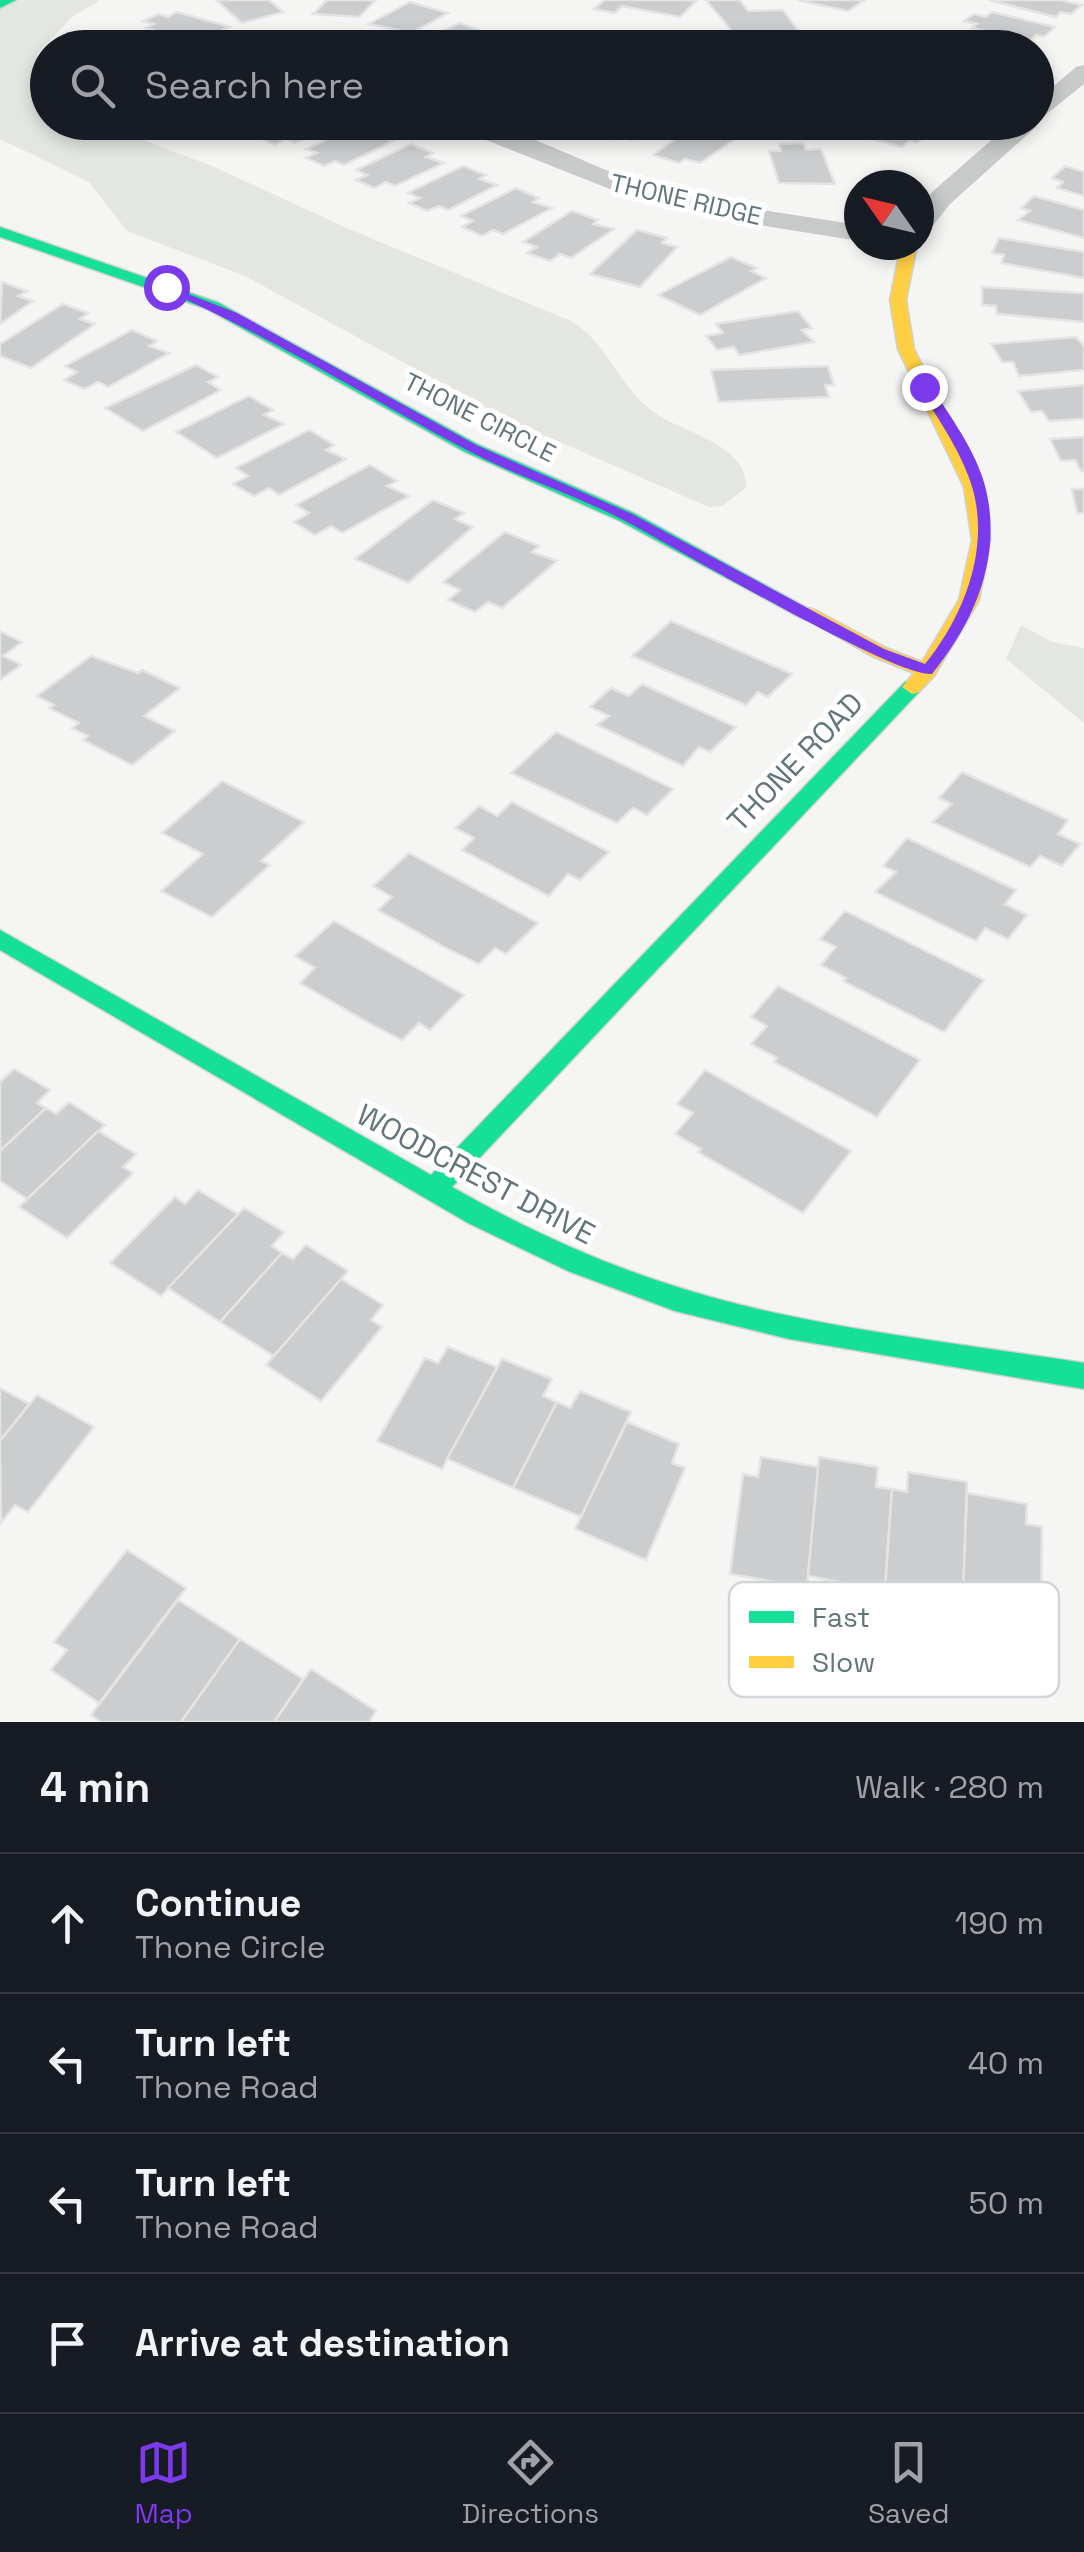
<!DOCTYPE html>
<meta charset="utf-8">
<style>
:root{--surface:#171b24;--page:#20242c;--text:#f1f3f6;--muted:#9ea1a6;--line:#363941;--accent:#7c3aed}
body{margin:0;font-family:"Space Grotesk",sans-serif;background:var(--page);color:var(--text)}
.compass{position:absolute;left:844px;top:170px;width:90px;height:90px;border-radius:50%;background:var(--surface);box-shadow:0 5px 15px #0003;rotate:304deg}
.stop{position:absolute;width:30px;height:30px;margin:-22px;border:8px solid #7c3aed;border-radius:50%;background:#fff}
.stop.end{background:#7c3aed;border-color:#fff;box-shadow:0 2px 10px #0008}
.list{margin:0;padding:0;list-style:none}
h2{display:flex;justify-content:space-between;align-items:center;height:130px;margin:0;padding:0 40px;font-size:42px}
h2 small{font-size:32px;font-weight:400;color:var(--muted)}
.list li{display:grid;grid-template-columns:65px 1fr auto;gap:30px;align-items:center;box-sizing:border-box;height:140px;padding:0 40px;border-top:2px solid var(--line)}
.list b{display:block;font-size:38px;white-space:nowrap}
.list p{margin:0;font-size:32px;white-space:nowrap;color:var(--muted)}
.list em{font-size:32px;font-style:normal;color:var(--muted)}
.icon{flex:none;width:55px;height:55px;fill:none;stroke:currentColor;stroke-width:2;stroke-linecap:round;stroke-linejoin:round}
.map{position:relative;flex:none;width:1084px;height:1722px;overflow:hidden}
.search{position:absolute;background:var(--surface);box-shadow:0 5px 15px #0003;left:30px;right:30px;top:30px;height:110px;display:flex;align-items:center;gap:25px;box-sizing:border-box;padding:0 35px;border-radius:55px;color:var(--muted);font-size:38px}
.sheet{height:690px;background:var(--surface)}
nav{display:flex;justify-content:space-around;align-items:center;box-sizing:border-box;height:140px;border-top:2px solid var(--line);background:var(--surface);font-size:28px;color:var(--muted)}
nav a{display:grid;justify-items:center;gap:5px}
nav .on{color:var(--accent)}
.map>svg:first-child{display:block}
.green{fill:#e4e7e1}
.building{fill:#cbcdce;stroke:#e4e4e4;stroke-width:2.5}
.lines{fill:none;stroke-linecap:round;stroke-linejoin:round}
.fast-casing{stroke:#d1d2d2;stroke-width:3}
.slow-casing{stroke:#d1d2d2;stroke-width:3}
.street{fill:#c8caca;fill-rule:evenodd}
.fast{fill:#16e098;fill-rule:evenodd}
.slow{fill:#ffcf43;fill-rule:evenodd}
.route{fill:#7c3aed}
.labels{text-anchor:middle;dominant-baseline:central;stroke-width:10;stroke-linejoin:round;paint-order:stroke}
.far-street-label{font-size:25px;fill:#62757d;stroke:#fff}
.street-label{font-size:30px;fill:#62757d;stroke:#fff}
.key{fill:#fff;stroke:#d0d6d8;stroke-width:2.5}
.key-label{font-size:28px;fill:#62757d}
</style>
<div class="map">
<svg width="1084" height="1722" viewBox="0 0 1084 1722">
<rect width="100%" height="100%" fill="#f5f5f4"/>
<g class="green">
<path d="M0,0H100L72,17L38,53L39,71L47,81L48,122L98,123L210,165L349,229L571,321C608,342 619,388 655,413C683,433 748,444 746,488L722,506L709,507L509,420L245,276L127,231L89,182L0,139Z"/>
<polygon points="1021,625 1052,642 1084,648 1084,723 1006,659"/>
</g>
<g class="building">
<polygon points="216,0 269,0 283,12 242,23"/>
<polygon points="327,0 376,0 359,17 313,14"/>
<polygon points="605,0 697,0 680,17 622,6 615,13 594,9"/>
<polygon points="706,0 740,0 748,11 783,10 799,32 738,38"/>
<polygon points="797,0 865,0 848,11"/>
<polygon points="989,0 1061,0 1082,5 1071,14 1061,12 1056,17"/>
<polygon points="410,2 448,13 411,33 369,24"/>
<polygon points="177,12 230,27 194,42 146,28 154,24 143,21 158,14 168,17"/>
<polygon points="992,12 1055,27 1044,37 1036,35 1029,42 972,28 977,24 964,21 974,14 986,17"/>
<polygon points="460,23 493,35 464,48 402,48"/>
<polygon points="941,32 1006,48 922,47"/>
<polygon points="247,122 221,134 213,130 204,134 187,127 195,122"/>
<polygon points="271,122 341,122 295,143 286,139 275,145 258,137 269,132 259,128"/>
<polygon points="604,122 671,122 631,140 619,135 611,139 589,130"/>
<polygon points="699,122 744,133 700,163 685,159 679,163 653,155"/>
<polygon points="823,122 895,122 930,132 917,143 909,141 902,147 819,125"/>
<polygon points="361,124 383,133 376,136 393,141 344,165 335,161 324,166 306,158 317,153 306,149"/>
<polygon points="803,143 806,150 821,149 835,184 779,183 769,151 781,151 779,144"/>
<polygon points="411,144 433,153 426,157 444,163 395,186 386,182 374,188 356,180 367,175 356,170"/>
<polygon points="463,166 486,175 479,179 497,185 448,210 439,206 427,211 409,203 420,198 408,193"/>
<polygon points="1065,166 1084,172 1084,196 1057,188 1063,182 1052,178"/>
<polygon points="516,188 539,198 533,202 552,208 503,234 493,230 482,236 462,227 473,221 461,216"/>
<polygon points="1034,196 1084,210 1084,238 1018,220 1030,211 1021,208"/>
<polygon points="572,211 598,220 593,224 614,229 571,258 560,254 550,261 527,253 537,247 523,242"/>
<polygon points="637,230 667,238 662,243 677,247 640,287 590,274"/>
<polygon points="999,238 1084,252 1084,278 1001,263 1004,255 992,253"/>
<polygon points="731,257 757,268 751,271 766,278 700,315 658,295"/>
<polygon points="2,282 27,291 18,296 33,301 0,324"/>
<polygon points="982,287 1084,293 1084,322 997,314 996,306 982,305"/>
<polygon points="63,304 88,313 80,319 95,324 31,368 0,356 0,344"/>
<polygon points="798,311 812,328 802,330 814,342 739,355 734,347 717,350 706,336 723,333 716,324"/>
<polygon points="132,330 157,341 149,346 169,353 108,387 98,382 84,389 64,380 77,372 65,366"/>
<polygon points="1076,337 1084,346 1084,370 1019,376 1013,362 1002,362 991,344"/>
<polygon points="196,365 218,377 208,382 221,390 143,431 105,408"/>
<polygon points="828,366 834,385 825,385 829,397 719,402 711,370"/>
<polygon points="1084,385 1084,419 1049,421 1042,411 1031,412 1018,391"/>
<polygon points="249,396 273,410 264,415 284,424 217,458 176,432"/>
<polygon points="309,430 334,445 326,450 346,459 279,495 269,488 254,496 233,484 248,476 236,468"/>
<polygon points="1084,437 1084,471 1081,471 1075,460 1061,461 1050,439"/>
<polygon points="370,465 397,481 387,486 409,496 342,533 331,526 315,535 294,522 309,513 296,505"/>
<polygon points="1072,489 1084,489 1084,513 1077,513"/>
<polygon points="433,500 464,513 455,519 473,527 408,583 355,559"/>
<polygon points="505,532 539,546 532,552 557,561 502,608 488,602 475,612 448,600 460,590 443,582"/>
<polygon points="671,621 792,674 768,697 758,692 746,705 632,656"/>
<polygon points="0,631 22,642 3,656 21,665 0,680"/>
<polygon points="91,656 138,673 142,670 180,688 144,716 175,731 132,765 83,740 88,736 72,728 79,723 49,708 54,705 37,696"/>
<polygon points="642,684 736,727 710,752 699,747 683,766 597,725 609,716 590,707 611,688 629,696"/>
<polygon points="556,732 673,789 647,815 633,808 617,823 511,773"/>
<polygon points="962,772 1068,820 1058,834 1080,844 1062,866 1040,856 1030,867 932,822 952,804 939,798"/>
<polygon points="222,781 304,822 261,861 270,865 212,917 161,891 203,854 162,833"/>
<polygon points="512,802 609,852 580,880 568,874 549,896 462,850 474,838 455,828 479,806 497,816"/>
<polygon points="907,838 1016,890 1005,904 1027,915 1008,939 985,928 976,941 875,892 896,872 883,866"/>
<polygon points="409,853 538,923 506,954 495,948 479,964 446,948 378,910 392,897 373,886"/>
<polygon points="845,911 984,980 944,1032 843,981 846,978 821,965 836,947 820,939"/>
<polygon points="334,921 464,995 430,1030 419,1023 402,1040 369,1023 300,983 315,968 295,956"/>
<polygon points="778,986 920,1060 877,1117 774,1062 777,1058 751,1044 767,1026 751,1017"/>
<polygon points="14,1069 50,1090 37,1103 46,1108 0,1151 0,1082"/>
<polygon points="705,1070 851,1151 803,1213 698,1152 701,1149 675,1134 693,1113 677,1104"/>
<polygon points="69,1102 105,1125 27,1199 0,1181 0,1151 46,1108 56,1114"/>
<polygon points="98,1131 136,1154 123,1167 133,1173 67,1238 19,1207"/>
<polygon points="198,1190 238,1214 161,1296 110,1263 175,1197 185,1204"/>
<polygon points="244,1208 284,1232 272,1246 282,1253 220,1322 168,1288"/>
<polygon points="306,1245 348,1271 274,1356 220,1322 282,1253 293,1259"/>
<polygon points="341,1279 383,1305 371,1320 382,1327 321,1401 266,1365"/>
<polygon points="448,1347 497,1367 442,1469 377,1441 425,1358 438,1363"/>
<polygon points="502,1359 552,1379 543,1396 557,1402 513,1488 447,1459"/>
<polygon points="0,1388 29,1404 0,1441"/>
<polygon points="580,1391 631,1412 581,1517 513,1488 557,1402 570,1408"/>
<polygon points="37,1395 94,1427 28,1512 15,1505 1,1523 0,1441"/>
<polygon points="627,1422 679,1444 672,1463 685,1468 646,1560 575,1529"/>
<polygon points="761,1457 819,1467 807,1587 730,1574 743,1474 758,1477"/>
<polygon points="819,1457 878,1467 876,1487 892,1489 885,1590 808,1576"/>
<polygon points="908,1472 967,1482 963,1604 885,1590 892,1489 907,1492"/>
<polygon points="967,1493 1027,1504 1026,1524 1042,1527 1041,1631 962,1617"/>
<polygon points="127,1550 186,1588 99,1703 51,1670 67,1650 54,1642"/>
<polygon points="178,1600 240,1639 181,1722 101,1722 91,1715"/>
<polygon points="240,1639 303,1679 274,1722 181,1722"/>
<polygon points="311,1669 376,1711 369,1722 274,1722"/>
</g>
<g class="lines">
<g class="fast-casing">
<g id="fast">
<polygon points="0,0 16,0 0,8"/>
<polygon points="0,227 219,303 477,444 634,513 818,614 808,620 801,618 620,521 465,452 207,309 0,237"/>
<path d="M912,680L922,687L919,692L452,1187C522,1227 597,1262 674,1286C800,1327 952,1342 1084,1363V1389L789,1339L675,1311L568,1271L468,1223L0,950V930L431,1175L905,682Z"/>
</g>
</g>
<g class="slow-casing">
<polygon id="slow" points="901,245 917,245 906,300 914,349 982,487 990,540 979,600 934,676 919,692 912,694 902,687 914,673 872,656 798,614 808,608 815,610 886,648 922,662 959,600 972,540 964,487 898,349 890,300"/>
</g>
<g class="street">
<polygon points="1084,65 1084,84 1038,121 1036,127 950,204 928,232 919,234 919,208 932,192 1012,122 1036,122 1036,101 1076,67"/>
<path d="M450,122C522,122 585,168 654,187C721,206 791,214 859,225V241L728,220L635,199L453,127Z"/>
</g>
<use href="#fast" class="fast"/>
<use href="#slow" class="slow"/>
</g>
<path class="route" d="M162,284L237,313L476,445L632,514L884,649L925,664C966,614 994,540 968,475C956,444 936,415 918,387L929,384C948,413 972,445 983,479C1005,550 977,619 932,674C896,678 676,548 629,523C575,494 516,477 463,448C363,395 267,334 162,289Z"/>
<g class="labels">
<g class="far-street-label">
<text transform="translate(686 199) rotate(13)">THONE RIDGE</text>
<text transform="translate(480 417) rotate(27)">THONE CIRCLE</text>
</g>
<g class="street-label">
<text transform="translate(795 762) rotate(-46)">THONE ROAD</text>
<text transform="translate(476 1174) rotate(28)">WOODCREST DRIVE</text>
</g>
</g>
<rect x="729" y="1582" width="330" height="115" rx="15" class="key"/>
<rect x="749" y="1611" width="45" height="12" fill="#16e098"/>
<rect x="749" y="1656" width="45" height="12" fill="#ffcf43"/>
<g class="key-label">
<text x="812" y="1627">Fast</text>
<text x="812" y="1672">Slow</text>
</g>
</svg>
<svg class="compass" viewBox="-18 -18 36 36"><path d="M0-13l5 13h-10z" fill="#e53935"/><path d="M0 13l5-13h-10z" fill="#9ea1a6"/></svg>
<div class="stop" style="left:166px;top:287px"></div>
<div class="stop end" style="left:924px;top:387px"></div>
<div class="search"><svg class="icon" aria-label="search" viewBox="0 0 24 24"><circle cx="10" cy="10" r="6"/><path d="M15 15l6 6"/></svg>Search here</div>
</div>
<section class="sheet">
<h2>4 min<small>Walk · 280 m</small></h2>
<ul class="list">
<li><svg class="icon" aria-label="ahead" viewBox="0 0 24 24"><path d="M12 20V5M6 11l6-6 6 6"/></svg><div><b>Continue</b><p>Thone Circle</p></div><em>190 m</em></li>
<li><svg class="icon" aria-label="left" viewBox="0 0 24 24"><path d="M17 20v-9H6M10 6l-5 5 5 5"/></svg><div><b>Turn left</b><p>Thone Road</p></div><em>40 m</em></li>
<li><svg class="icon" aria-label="left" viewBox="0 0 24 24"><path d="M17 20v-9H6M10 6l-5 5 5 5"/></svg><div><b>Turn left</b><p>Thone Road</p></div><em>50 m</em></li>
<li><svg class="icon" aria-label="arrive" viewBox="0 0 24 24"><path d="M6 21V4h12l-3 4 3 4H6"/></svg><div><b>Arrive at destination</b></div></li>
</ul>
</section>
<nav>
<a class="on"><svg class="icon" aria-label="map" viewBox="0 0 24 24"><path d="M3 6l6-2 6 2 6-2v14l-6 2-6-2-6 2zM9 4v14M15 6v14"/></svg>Map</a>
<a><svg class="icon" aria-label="directions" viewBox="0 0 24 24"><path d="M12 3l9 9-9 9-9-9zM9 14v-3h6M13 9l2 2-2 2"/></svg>Directions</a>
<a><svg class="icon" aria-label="saved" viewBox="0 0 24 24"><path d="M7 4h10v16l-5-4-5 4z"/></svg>Saved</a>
</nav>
